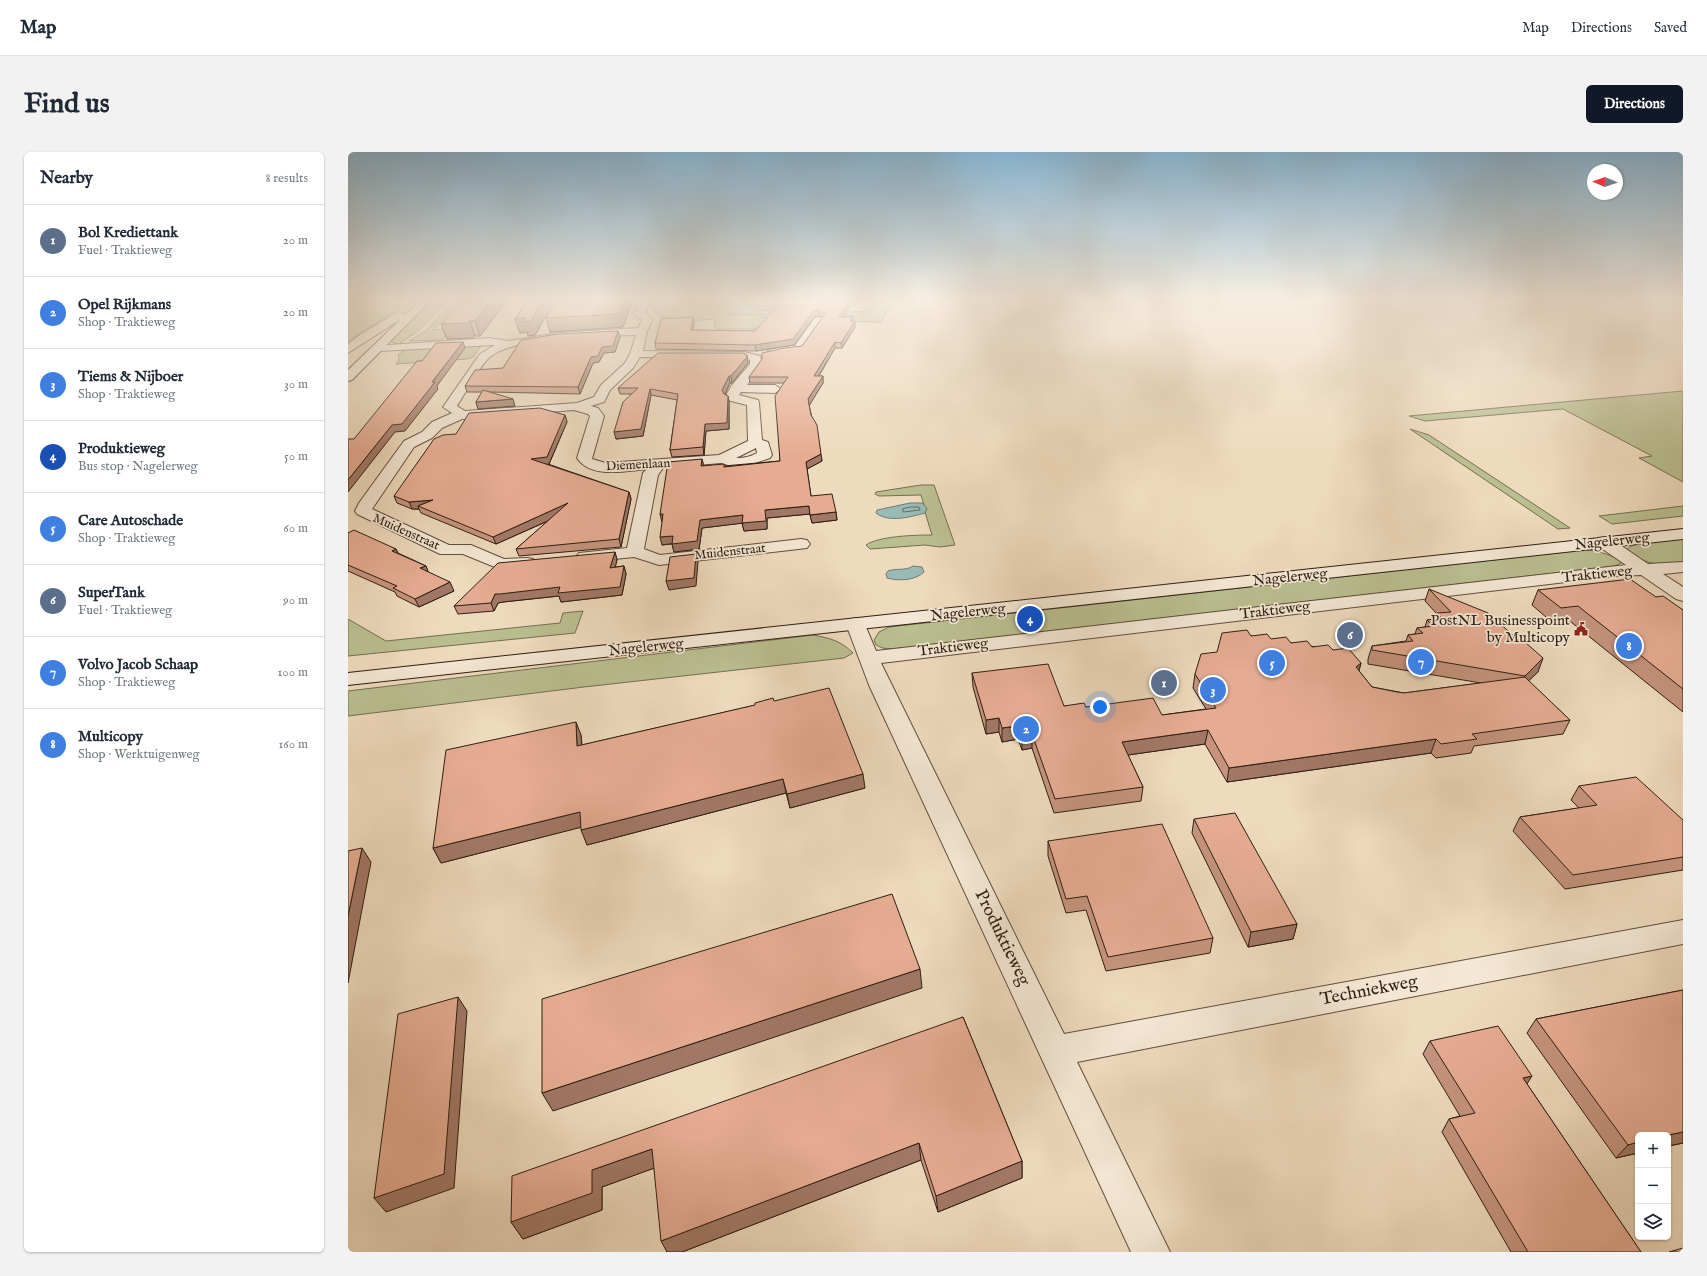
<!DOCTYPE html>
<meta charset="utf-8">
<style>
:root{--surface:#fff;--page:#f2f2f3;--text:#1f2937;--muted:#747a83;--line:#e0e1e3;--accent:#111827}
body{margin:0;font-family:"IM FELL English",serif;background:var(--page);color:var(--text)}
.controls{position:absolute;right:12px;bottom:12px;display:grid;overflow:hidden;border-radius:6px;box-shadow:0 1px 3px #0004}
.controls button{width:36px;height:36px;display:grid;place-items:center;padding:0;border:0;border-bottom:1px solid var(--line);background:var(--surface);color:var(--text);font:20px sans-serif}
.compass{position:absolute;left:1239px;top:12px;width:36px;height:36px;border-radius:50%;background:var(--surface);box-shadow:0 1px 3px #0004;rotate:272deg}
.you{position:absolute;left:752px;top:555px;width:14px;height:14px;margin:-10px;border:3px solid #fff;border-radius:50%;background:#1a73e8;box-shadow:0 0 0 6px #1a73e833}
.badge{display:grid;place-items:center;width:26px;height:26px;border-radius:50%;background:var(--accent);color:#fff;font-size:13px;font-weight:700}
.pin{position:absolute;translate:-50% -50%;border:2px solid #fff;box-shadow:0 1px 4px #0006}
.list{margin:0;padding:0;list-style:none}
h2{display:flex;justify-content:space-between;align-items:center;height:52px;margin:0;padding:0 16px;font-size:17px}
h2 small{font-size:13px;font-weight:400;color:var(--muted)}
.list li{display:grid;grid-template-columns:26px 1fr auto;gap:12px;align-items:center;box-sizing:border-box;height:72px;padding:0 16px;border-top:1px solid var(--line)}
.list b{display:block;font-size:15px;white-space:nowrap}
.list p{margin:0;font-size:13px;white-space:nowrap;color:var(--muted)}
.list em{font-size:13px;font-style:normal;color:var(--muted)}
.icon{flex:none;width:22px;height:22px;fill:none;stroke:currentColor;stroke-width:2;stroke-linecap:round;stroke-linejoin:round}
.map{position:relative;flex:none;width:1335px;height:1100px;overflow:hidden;border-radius:6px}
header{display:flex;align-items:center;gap:24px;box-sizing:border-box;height:56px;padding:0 20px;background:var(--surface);border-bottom:1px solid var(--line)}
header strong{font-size:19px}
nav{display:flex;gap:22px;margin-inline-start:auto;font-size:14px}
.intro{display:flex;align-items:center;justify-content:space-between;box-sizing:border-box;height:96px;padding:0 24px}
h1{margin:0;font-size:28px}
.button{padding:10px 18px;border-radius:6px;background:var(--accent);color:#fff;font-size:14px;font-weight:700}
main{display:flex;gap:24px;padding:0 24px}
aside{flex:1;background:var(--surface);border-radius:6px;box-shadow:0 1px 3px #0004}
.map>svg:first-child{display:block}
.green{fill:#babf90;stroke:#746e52}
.water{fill:#99bab5;stroke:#6f7c74}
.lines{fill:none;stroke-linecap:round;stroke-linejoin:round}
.shore{stroke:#646c64;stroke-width:1}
.street-casing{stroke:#5f4d3e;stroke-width:2}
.secondary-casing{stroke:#2f1e13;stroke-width:2}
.street{fill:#f4e7d4;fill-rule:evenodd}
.secondary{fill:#f4e7d4;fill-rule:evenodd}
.wall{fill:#c6947e;stroke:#2f1e13}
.shaded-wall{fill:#a17866;stroke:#2f1e13}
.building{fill:#e6ac92;stroke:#2f1e13}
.labels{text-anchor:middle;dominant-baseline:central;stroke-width:3.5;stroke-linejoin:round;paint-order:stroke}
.far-street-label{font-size:13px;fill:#2f1e13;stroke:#f4e7d4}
.street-label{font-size:15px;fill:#2f1e13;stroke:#f4e7d4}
.poi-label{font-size:15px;fill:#2f1e13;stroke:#f4e7d4;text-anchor:end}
.near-street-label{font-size:18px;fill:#2f1e13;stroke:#f4e7d4}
</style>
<header>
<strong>Map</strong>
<nav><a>Map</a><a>Directions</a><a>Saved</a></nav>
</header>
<div class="intro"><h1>Find us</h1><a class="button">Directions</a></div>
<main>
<aside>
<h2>Nearby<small>8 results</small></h2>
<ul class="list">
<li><span class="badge" style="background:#5c6f8a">1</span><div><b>Bol Krediettank</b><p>Fuel · Traktieweg</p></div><em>20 m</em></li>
<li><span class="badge" style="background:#3f7fe0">2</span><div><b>Opel Rijkmans</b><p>Shop · Traktieweg</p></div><em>20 m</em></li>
<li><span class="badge" style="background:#3f7fe0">3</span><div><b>Tiems &amp; Nijboer</b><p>Shop · Traktieweg</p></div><em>30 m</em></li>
<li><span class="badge" style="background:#1a4fb4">4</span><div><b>Produktieweg</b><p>Bus stop · Nagelerweg</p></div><em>50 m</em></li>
<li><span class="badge" style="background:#3f7fe0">5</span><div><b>Care Autoschade</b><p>Shop · Traktieweg</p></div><em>60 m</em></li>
<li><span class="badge" style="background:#5c6f8a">6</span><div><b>SuperTank</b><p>Fuel · Traktieweg</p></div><em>90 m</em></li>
<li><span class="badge" style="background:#3f7fe0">7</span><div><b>Volvo Jacob Schaap</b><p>Shop · Traktieweg</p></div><em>100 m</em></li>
<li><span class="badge" style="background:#3f7fe0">8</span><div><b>Multicopy</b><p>Shop · Werktuigenweg</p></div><em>160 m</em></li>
</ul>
</aside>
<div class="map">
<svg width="1335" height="1100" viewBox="0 0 1335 1100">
<rect width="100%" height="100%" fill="#eedabd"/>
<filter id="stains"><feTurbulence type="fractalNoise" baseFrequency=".005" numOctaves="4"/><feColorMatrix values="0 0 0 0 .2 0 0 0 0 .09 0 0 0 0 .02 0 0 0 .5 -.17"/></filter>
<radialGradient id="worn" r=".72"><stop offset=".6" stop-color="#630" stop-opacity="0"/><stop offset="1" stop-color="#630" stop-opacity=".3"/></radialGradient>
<g class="green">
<polygon points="83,147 100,147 71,178 51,192 44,190 43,188"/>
<polygon points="107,147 144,147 138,154 104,157 85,178 103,177 94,188 61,189 79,178"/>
<polygon points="311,147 388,147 404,153 466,154 464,159 410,158 385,148 378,150 380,152 380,162 461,163 454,166 411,165 462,168 466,170 415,170 408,177 367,177 367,167 323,170 316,167 322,166 312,165 304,158"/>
<polygon points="530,147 545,147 533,170 473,169 466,163 523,159"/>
<polygon points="48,149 51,155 48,158 0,189 0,163 9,155 0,155 8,150"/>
<polygon points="136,190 125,205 119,207 48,212 51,208 50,203 57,197"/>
<polygon points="1335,239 1335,330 1291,306 1304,304 1215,257 1077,269 1061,264"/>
<polygon points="1062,277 1081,283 1222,376 1210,377"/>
<path d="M573,333H586L607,393L592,395L577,393L522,397L518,393C531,384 567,383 584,383L577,360L579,356L576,353L573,343L531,344L527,342L528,340Z"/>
<polygon points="1335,354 1335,364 1264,372 1251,364"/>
<path d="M1335,387V410C1309,413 1303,414 1280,400L1279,397C1286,389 1323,388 1335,387Z"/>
<path d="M1234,398C1248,398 1260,402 1272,408L1273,411L1267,414L545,497L534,496L528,493L526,488L531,480L541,475Z"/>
<polygon points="235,459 227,481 0,504 0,467 38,489 212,471 215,461"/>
<path d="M465,483C482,486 493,489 505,501L496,506L236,535L0,564V539Z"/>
</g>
<g class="water">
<polygon points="525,147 530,147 520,164 516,164 379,162 380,152 378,149 385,148 410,158 517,160"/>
<path d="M562,351H574L579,356L577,361C563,365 540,371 528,361L529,358Z"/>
<path d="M565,414L574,415L576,420C567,429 550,429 539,426L538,422L540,419C548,416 558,419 565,414Z"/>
</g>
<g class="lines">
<polygon class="shore" points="563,355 571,355 572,358 555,360 555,357"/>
<g class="street-casing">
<g id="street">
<path d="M294,147H304L297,161L305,167L299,179L295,199L396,200L412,204L414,212L399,233H427L433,237L427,241L393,240L391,243L410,248L411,251L414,288L420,290L424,303L422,306L398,314L387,315L373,311L315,316L310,323L296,397L312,403L453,387L459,388L462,392L459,396L311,413L286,405L237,410L231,409L228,405L231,401L279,396L295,321L299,317C277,319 243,327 229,306L242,264L240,262L226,258L114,267L94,276L84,286L66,295L24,357L101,393H123L156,407L179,406L185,407L188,411L185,415L154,418L115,402H92L9,362L7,359L11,351L56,289L74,280L84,270L104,261L95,255L132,202L147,193L30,199L26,198L24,196L26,194L141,186L161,189L210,181L290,176L294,168L286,162ZM288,183L282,202L277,211L253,233L246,245L229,251L117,259L109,254C117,242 132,213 142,205C168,184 252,184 288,183ZM292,205L396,206L402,208V212L384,233L377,245L379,248L399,253L400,289L371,303L258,311L244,307L256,264L250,256L243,254L256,250L262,238L285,216ZM408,296L409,301C402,305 396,306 388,306Z"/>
<polygon points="471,165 476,168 454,199 421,202 419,200 421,198 437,194 447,194 467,166"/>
<polygon points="1256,385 1262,386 1300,412 1335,410 1335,420 1315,422 1335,435 1335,449 1328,447 1293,423 1269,424 533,511 716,882 1335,768 1335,792 729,910 822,1100 783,1100 521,533 498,472 501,468 508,466 515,468 528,499 1278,413 1250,394 1247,390 1250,386"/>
</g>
</g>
<g class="secondary-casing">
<g id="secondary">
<polygon points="73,147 84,147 4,228 0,229 0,218 53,167 0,201 0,192 13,182 48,161 52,160 57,163"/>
<polygon points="1335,377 1335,387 0,533 0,521"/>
</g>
</g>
<use href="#street" class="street"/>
<use href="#secondary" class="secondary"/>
</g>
<g class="wall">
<polygon points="116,147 160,147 132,184 127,184 125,186 99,187 93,172"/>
<polygon points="180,147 285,147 275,175 202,180 205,155 203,155 187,183 180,184 179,180 172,181 167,167"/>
<polygon points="406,147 507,147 495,165 505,165 505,169 507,175 494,196 487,196 471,224 475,224 475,231 461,253 474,309 459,317 463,344 488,360 489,368 464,371 462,362 419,366 419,377 396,379 394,371 354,376 351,397 326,400 324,392 314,393 356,314 376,314 432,309 436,231 402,231 401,225 454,194 474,166 472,164 466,165 446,193 408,199 308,197 307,191 346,171 345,178 407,179 434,149"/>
<polygon points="270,179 272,185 267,200 256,201 251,210 245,211 232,242 141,240 167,254 130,257 128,250 134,240 119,240 117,234 155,216"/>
<polygon points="400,209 400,211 384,231 382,231 377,242 380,244 381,250 381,277 358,279 356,303 324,305 322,298 329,248 303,243 295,284 268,287 284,242 272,242 270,236"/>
<polygon points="217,263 219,270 201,312 200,312 281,340 283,347 273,395 171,404 168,397 200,369 148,392 73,361 71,357 64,357 49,351 46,344 108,282"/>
<polygon points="0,381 48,397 50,401 78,414 80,420 106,439 71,455 49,444 47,440 0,419"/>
<polygon points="267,400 269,408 267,415 276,414 278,422 274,443 213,450 211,444 155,450 150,451 146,459 110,462 106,454"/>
<polygon points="1081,437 1190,520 1180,529 1222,568 1215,582 1126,594 1123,601 1088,606 1083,601 879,630 857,592 780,603 795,635 793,649 706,661 684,596 674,598 670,587 654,590 651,580 638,582 625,535 624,521 716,554 738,555 814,563 858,557 845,536 847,522 869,500 903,484 985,498 1013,511 1011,519 1024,535 1056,541 1133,531 1020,512 1020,507 1024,494 1058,489 1060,483 1067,482 1069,476 1077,475 1079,468 1087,467 1089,462 1077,449"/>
<polygon points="1190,438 1308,445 1335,458 1335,560 1223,470 1206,472 1184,453"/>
<polygon points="426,549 517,636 442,656 438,641 239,693 233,675 93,711 85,696 233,583 234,593"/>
<polygon points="1231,634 1335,668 1335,718 1217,737 1165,679 1172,665 1231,656 1223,648"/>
<polygon points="846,667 949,772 945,787 900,795 844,681"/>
<polygon points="700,689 865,786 862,801 758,819 738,758 718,761 700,704"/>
<polygon points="1335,838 1335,991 1268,1006 1179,881 1188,867"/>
<polygon points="615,865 674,1009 674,1026 590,1060 573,1008 334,1100 319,1100 306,1016 254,1035 254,1058 175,1087 163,1070"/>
<polygon points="1082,889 1179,932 1293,1100 1163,1100 1094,980 1101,967 1112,964 1075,902"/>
</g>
<g class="shaded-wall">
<polygon points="1,147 13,147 0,158 0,148"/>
<polygon points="144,147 160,147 132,184 127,169"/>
<polygon points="196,147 206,147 208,154 203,155 187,183 180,184 179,180 172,181 167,167"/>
<polygon points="277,147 285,147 275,175 202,180 198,166"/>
<polygon points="503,147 507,147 492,170 491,165"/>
<polygon points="471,158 472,164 466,165 446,193 408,199 407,193 465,160"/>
<polygon points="345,165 346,171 344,184 343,178"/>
<polygon points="122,169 127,184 125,186 99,187 93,172"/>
<polygon points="507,169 507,175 494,196 493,191"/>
<polygon points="270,179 272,185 267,200 256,201 251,210 245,211 232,242 230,235 243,205"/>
<polygon points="115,190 117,196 89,234 90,237 57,279 47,280 0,340 0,328 44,273 84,230"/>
<polygon points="487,190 487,196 467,230 466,224"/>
<polygon points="399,203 400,211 384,231 383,224"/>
<polygon points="381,224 382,231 376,244 374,238"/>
<polygon points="475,224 475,231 461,254 460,247"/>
<polygon points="302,237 303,243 295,284 268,287 266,280"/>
<polygon points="380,244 381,250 381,277 358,279 356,303 355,295 357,272"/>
<polygon points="165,247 167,254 130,257 128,250"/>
<polygon points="217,263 219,270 201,312 185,314 183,307"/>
<polygon points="473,302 474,309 459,317 458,310"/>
<polygon points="354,307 356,314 353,314"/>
<polygon points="281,340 283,347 273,395 271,387"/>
<polygon points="85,348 70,354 71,357 64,357 61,350"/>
<polygon points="220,351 222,359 148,392 145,385"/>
<polygon points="461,354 462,362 419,366 419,377 396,379 394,371 417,358"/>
<polygon points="488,360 489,368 464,371 462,363"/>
<polygon points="312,362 315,362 314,370"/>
<polygon points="395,363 396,371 354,376 351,397 326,400 324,392 352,368"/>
<polygon points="325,384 327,391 314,393 312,385"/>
<polygon points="48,397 51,405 44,399"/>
<polygon points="267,400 269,408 265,424 262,416"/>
<polygon points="348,402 350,410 348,434 321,438 318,429"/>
<polygon points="78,414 81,422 72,416"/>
<polygon points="276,414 278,422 274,443 213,450 211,444 155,450 150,451 146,459 143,451 147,442"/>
<polygon points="102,430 106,439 71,455 67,447"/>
<polygon points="1195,506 1190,520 1171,538 1177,524"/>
<polygon points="1013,511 1009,524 1008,515"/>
<polygon points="651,566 651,580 638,582 638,568"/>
<polygon points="228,570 233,583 235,608 229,594"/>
<polygon points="670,574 670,587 654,590 654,576"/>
<polygon points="860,578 857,592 773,604 774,590"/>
<polygon points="684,582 684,596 674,598 674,584"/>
<polygon points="1088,587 1083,601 879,630 881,616"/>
<polygon points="515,622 517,636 442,656 439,642"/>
<polygon points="435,627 438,641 239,693 233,678"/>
<polygon points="232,660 238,674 93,711 85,696"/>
<polygon points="14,696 23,710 0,831 0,764"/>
<polygon points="949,772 945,787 900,795 903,780"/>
<polygon points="572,817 574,836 205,959 194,941"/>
<polygon points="110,845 119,859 106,1036 38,1060 26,1046"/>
<polygon points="1184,924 1175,938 1175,926"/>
<polygon points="1335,980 1335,991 1320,994 1320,983"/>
<polygon points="1290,990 1290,1001 1268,1006 1280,993"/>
<polygon points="571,991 573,1008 334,1100 319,1100 313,1089"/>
<polygon points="304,997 312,1014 254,1035 254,1058 175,1087 163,1070 244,1018"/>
<polygon points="674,1009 674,1026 590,1060 588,1044"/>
</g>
<g class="building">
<polygon points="116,147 144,147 127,169 122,169 120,171 93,172"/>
<polygon points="180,147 196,147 183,169 176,170 178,166 167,167"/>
<polygon points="209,147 277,147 272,162 198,166"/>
<polygon points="435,147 503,147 491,165 505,165 502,169 507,169 493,191 487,190 466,224 475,224 460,247 463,263 469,273 473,302 458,310 463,344 484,342 488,360 462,363 461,354 417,358 418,369 394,371 395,363 352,368 349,389 324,392 325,384 312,385 315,362 312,362 320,310 354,307 353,314 376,312 376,315 432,309 427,244 440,225 401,225 414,207 414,201 436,196 454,194 477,162 471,158 465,160 445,187 407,193 307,191 313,167 345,165 343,178 407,179"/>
<polygon points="270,179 265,194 254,195 250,204 243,205 230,235 117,234 127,218 155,216 173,188 210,182"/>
<polygon points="115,190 84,230 87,230 54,272 44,273 0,328 0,287 6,287 69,209 74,209 88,191"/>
<polygon points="310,201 395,201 399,203 399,205 383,224 381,224 374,238 376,242 380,244 379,271 357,272 355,295 322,298 330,242 302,237 293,277 266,280 275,250 290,236 270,236"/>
<polygon points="135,238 165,247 128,250"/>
<polygon points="192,256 217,263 199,305 183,307 281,340 271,387 168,397 220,351 145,385 70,354 85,348 61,350 46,344 86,287 95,283 108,282 121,261"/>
<polygon points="6,378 48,397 44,399 78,414 72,416 102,430 67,447 45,436 49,434 0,413 0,381"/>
<polygon points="267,400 262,416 276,414 272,435 210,441 212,435 152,442 147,442 143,451 106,454 150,411"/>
<polygon points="348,402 346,426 318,429 322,405"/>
<polygon points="1282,427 1308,445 1315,444 1335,458 1335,537 1230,454 1213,456 1190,438"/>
<polygon points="1081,437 1140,461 1168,486 1178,491 1195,506 1177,524 1024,498 1024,494 1065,489 1060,483 1075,481 1069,476 1085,474 1079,468 1094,466 1089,461 1103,460"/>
<polygon points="899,478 903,484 919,482 923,487 938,485 943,491 959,489 964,495 980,493 985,498 1000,496 1013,511 1008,515 1024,535 1049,540 1056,541 1177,525 1222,568 1124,582 1129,587 1093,592 1088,587 881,616 860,578 774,590 795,635 707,647 684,582 674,584 670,574 654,576 651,566 638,568 624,521 700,512 716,554 736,551 738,555 805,546 814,563 868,556 847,522 853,502 869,500 874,481"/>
<polygon points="481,536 515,622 439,642 435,627 233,678 232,660 85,696 98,598 228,570 229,594 407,553 407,551 425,546 426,549"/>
<polygon points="1288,625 1335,668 1335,705 1225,723 1172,665 1249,653 1231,634"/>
<polygon points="887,661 949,772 903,780 846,667"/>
<polygon points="814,672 865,786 760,805 739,744 718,747 700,689"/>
<polygon points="14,696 0,764 0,699"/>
<polygon points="544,742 572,817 194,941 194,847"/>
<polygon points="1335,838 1335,980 1320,983 1290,983 1290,990 1280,993 1188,867"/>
<polygon points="110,845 96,1022 26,1046 50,862"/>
<polygon points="615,865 674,1009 588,1044 571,991 313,1089 304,997 244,1018 244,1041 163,1070 164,1024"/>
<polygon points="1150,874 1184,924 1175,926 1293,1100 1180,1100 1101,967 1127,961 1082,889"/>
<polygon points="1335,1096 1335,1100 1321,1100"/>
</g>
<linearGradient id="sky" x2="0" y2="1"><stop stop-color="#88b6d4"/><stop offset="0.49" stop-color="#f7eee1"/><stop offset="1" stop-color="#f7eee1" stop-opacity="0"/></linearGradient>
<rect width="1335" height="301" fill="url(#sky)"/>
<defs>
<g id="civic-bare" transform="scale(1.08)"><path d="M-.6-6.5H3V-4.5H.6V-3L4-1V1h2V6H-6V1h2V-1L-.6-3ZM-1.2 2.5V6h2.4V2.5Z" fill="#8f2418" stroke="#f4e7d4" stroke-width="2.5" paint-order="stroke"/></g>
</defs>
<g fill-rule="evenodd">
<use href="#civic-bare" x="1233" y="477"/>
</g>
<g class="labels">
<g class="far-street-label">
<text transform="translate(290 313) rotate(-3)">Diemenlaan</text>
<text transform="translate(58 380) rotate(24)">Muidenstraat</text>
<text transform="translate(382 400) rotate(-6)">Muidenstraat</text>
</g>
<g class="street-label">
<text transform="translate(1264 389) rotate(-6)">Nagelerweg</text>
<text transform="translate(1249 422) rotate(-6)">Traktieweg</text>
<text transform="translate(942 425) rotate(-6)">Nagelerweg</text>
<text transform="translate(927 458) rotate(-7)">Traktieweg</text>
<text transform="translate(620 460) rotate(-6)">Nagelerweg</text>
<text transform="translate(298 495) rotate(-6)">Nagelerweg</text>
<text transform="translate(605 495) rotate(-7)">Traktieweg</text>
</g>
<g class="poi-label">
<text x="1222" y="468">PostNL Businesspoint<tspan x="1222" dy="17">by Multicopy</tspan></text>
</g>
<g class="near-street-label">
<text transform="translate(654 786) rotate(64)">Produktieweg</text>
<text transform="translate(1021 839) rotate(-11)">Techniekweg</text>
</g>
</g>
<rect width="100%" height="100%" filter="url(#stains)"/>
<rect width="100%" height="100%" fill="url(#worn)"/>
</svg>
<div class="controls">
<button>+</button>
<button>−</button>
<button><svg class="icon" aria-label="layers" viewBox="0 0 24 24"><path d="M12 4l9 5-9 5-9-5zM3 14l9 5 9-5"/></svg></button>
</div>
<svg class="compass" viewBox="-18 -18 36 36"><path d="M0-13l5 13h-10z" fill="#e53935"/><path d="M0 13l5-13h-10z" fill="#747a83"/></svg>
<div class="you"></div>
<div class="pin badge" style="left:816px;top:531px;background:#5c6f8a">1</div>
<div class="pin badge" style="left:678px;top:577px;background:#3f7fe0">2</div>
<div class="pin badge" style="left:865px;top:538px;background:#3f7fe0">3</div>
<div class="pin badge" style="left:682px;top:467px;background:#1a4fb4">4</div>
<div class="pin badge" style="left:924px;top:511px;background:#3f7fe0">5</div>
<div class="pin badge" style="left:1002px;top:483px;background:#5c6f8a">6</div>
<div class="pin badge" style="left:1073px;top:510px;background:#3f7fe0">7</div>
<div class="pin badge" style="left:1281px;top:494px;background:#3f7fe0">8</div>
</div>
</main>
